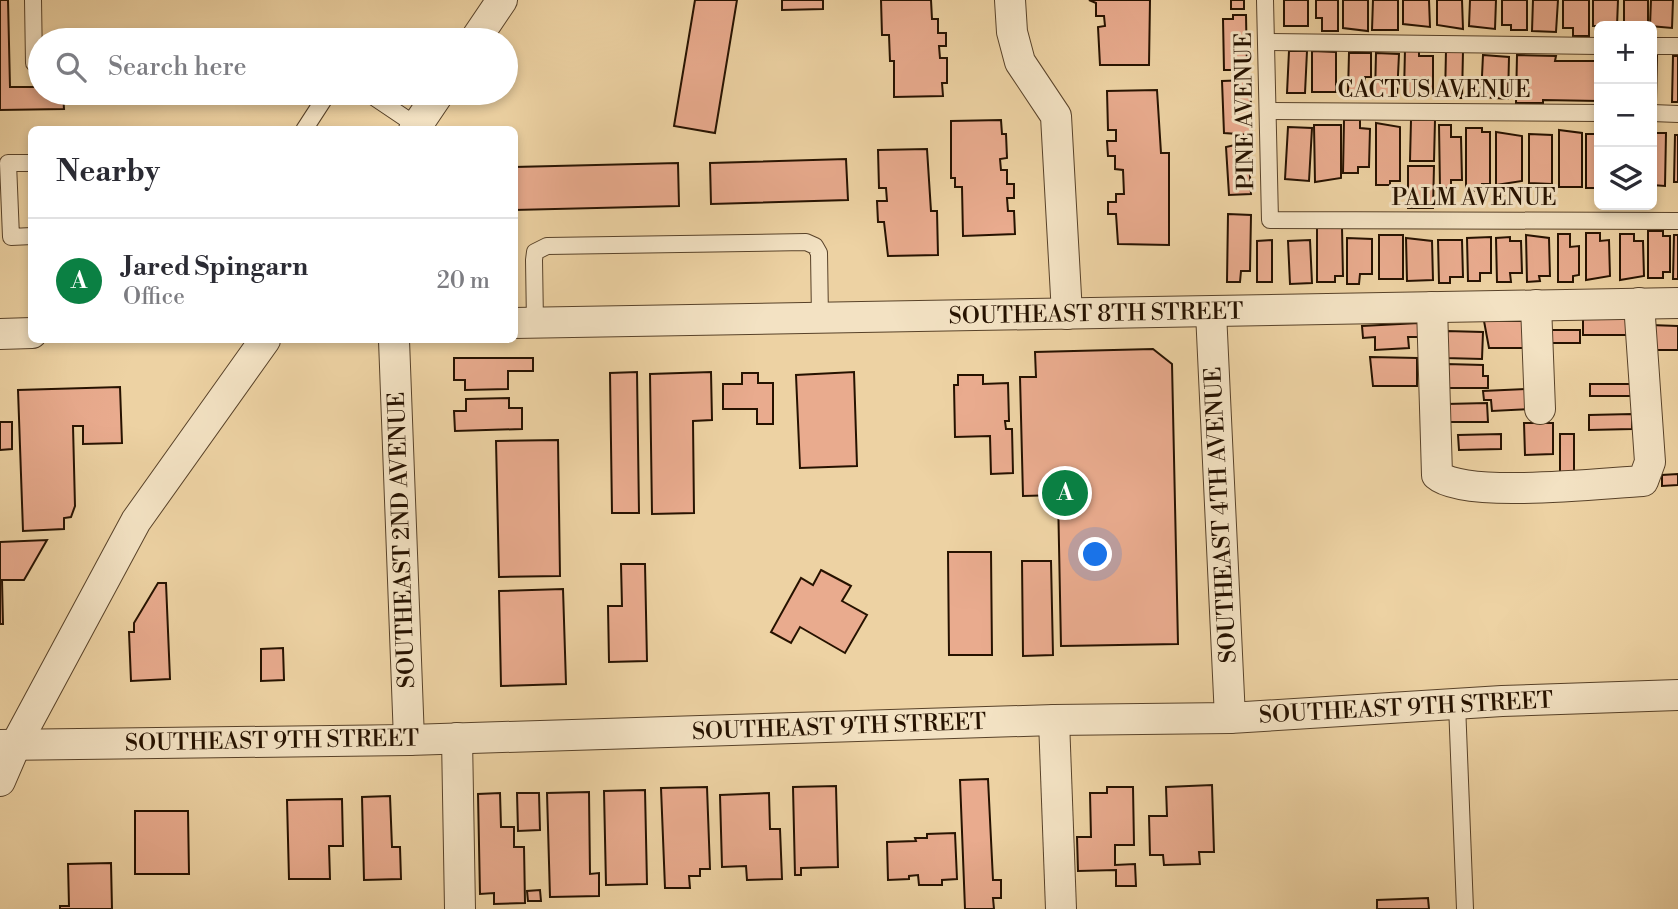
<!DOCTYPE html>
<meta charset="utf-8">
<style>
:root{--surface:#fff;--page:#f2f2f3;--text:#2b2b33;--muted:#7c7c81;--line:#e1e1e2;--accent:#0b8043}
body{margin:0;font-family:"Libre Bodoni",serif;background:var(--page);color:var(--text)}
.controls{position:absolute;right:21px;top:21px;display:grid;overflow:hidden;border-radius:10px;box-shadow:0 4px 10px #0003}
.controls button{width:63px;height:63px;display:grid;place-items:center;padding:0;border:0;border-bottom:2px solid var(--line);background:var(--surface);color:var(--text);font:35px sans-serif}
.you{position:absolute;left:1096px;top:555px;width:24px;height:24px;margin:-18px;border:5px solid #fff;border-radius:50%;background:#1a73e8;box-shadow:0 0 0 10px #1a73e833}
.badge{display:grid;place-items:center;width:46px;height:46px;border-radius:50%;background:var(--accent);color:#fff;font-size:23px;font-weight:700}
.pin{position:absolute;translate:-50% -50%;border:4px solid #fff;box-shadow:0 2px 7px #0006}
.list{margin:0;padding:0;list-style:none}
h2{display:flex;justify-content:space-between;align-items:center;height:91px;margin:0;padding:0 28px;font-size:30px}
h2 small{font-size:23px;font-weight:400;color:var(--muted)}
.list li{display:grid;grid-template-columns:46px 1fr auto;gap:21px;align-items:center;box-sizing:border-box;height:126px;padding:0 28px;border-top:2px solid var(--line)}
.list b{display:block;font-size:26px;white-space:nowrap}
.list p{margin:0;font-size:23px;white-space:nowrap;color:var(--muted)}
.list em{font-size:23px;font-style:normal;color:var(--muted)}
.icon{flex:none;width:38px;height:38px;fill:none;stroke:currentColor;stroke-width:2;stroke-linecap:round;stroke-linejoin:round}
.map{position:relative;flex:none;width:1678px;height:909px;overflow:hidden}
.search{position:absolute;background:var(--surface);box-shadow:0 4px 10px #0003;left:28px;top:28px;width:490px;height:77px;display:flex;align-items:center;gap:18px;box-sizing:border-box;padding:0 24px;border-radius:38px;color:var(--muted);font-size:26px}
.panel{position:absolute;background:var(--surface);box-shadow:0 4px 10px #0003;left:28px;top:126px;width:490px;height:217px;border-radius:10px}
.map>svg:first-child{display:block}
.building{fill:#e9ab8e;stroke:#261200;stroke-width:2}
.lines{fill:none;stroke-linecap:round;stroke-linejoin:round}
.lane-casing{stroke:#584229;stroke-width:18}
.street-casing{stroke:#584229;stroke-width:32}
.lane{stroke:#f3e2c3;stroke-width:16}
.street{stroke:#f3e2c3;stroke-width:30}
.labels{text-anchor:middle;dominant-baseline:central;stroke-width:6;stroke-linejoin:round;paint-order:stroke}
.street-label{font-size:23px;fill:#261200;stroke:#f3e2c3}
</style>
<div class="map">
<svg width="1678" height="909" viewBox="0 0 1678 909">
<rect width="100%" height="100%" fill="#edd2a3"/>
<filter id="stains"><feTurbulence type="fractalNoise" baseFrequency=".00286" numOctaves="4"/><feColorMatrix values="0 0 0 0 .2 0 0 0 0 .09 0 0 0 0 .02 0 0 0 .5 -.17"/></filter>
<radialGradient id="worn" r=".72"><stop offset=".6" stop-color="#630" stop-opacity="0"/><stop offset="1" stop-color="#630" stop-opacity=".3"/></radialGradient>
<g class="building">
<polygon points="0,0 8,0 10,87 40,87 40,93 63,93 64,109 0,110"/>
<polygon points="695,0 737,0 715,133 674,126"/>
<polygon points="782,0 823,0 823,9 782,10"/>
<polygon points="881,0 931,0 932,19 938,19 938,33 946,33 946,46 939,46 940,58 947,58 947,83 942,83 943,96 894,97 894,61 890,61 889,35 882,35"/>
<polygon points="1089,0 1150,0 1149,65 1100,65 1098,27 1105,26 1104,16 1096,16 1096,3"/>
<rect x="1231" y="0" width="13" height="9"/>
<rect x="1284" y="0" width="24" height="26"/>
<polygon points="1316,0 1338,0 1338,31 1322,31 1322,18 1316,18"/>
<polygon points="1343,0 1368,0 1368,31 1343,28"/>
<polygon points="1373,0 1398,0 1398,30 1372,30"/>
<polygon points="1403,0 1429,0 1430,27 1403,24"/>
<polygon points="1437,0 1462,0 1463,29 1437,25"/>
<polygon points="1470,0 1496,0 1495,29 1469,26"/>
<polygon points="1502,0 1527,0 1527,30 1511,30 1511,25 1502,25"/>
<polygon points="1533,0 1558,0 1556,32 1532,31"/>
<polygon points="1563,0 1589,0 1589,36 1573,36 1573,28 1563,28"/>
<polygon points="1593,0 1618,0 1617,26 1593,26"/>
<rect x="1624" y="0" width="24" height="26"/>
<polygon points="1651,0 1673,0 1672,28 1650,26"/>
<polygon points="1233,15 1246,15 1247,70 1224,70 1223,19 1233,19"/>
<polygon points="1405,49 1419,49 1419,56 1433,56 1433,94 1404,94"/>
<polygon points="1446,50 1463,51 1462,98 1445,98"/>
<polygon points="1289,51 1307,51 1305,93 1287,93"/>
<polygon points="1312,51 1336,52 1336,92 1312,92"/>
<polygon points="1349,53 1371,53 1371,77 1365,77 1364,94 1348,93"/>
<polygon points="1376,53 1399,54 1397,96 1375,95"/>
<polygon points="1483,55 1509,57 1508,99 1481,97"/>
<polygon points="1517,55 1556,56 1555,61 1599,61 1599,101 1543,100 1543,103 1516,103"/>
<polygon points="1652,56 1657,56 1656,102 1652,102"/>
<polygon points="1673,56 1678,56 1678,102 1672,102"/>
<polygon points="1250,80 1252,135 1224,133 1222,81"/>
<polygon points="1157,90 1161,153 1169,153 1169,245 1118,244 1116,214 1108,214 1108,202 1116,202 1116,194 1124,194 1123,170 1115,169 1115,156 1108,156 1107,141 1116,141 1116,130 1108,130 1107,91"/>
<polygon points="1001,120 1002,134 1006,134 1007,158 1000,159 1001,170 1007,170 1007,184 1014,184 1014,198 1007,198 1008,211 1014,211 1015,234 963,236 962,187 955,187 955,178 951,178 951,121"/>
<polygon points="1344,120 1360,120 1360,128 1370,129 1369,167 1358,167 1358,173 1343,173"/>
<polygon points="1411,120 1435,120 1434,161 1410,161"/>
<polygon points="1376,123 1400,127 1400,181 1390,181 1390,185 1376,185"/>
<polygon points="1314,125 1341,125 1341,178 1315,182"/>
<polygon points="1439,125 1451,125 1451,137 1461,137 1462,180 1451,180 1451,188 1440,188"/>
<polygon points="1288,127 1312,128 1309,181 1285,179"/>
<polygon points="1466,128 1482,128 1482,132 1490,132 1490,184 1482,184 1482,191 1466,191"/>
<polygon points="1559,130 1582,133 1582,187 1559,187"/>
<polygon points="1496,132 1522,136 1522,181 1496,185"/>
<polygon points="1652,133 1666,133 1665,186 1652,185"/>
<polygon points="1529,134 1552,135 1552,184 1529,183"/>
<rect x="1586" y="134" width="13" height="54"/>
<polygon points="1675,135 1678,135 1678,182 1674,182"/>
<polygon points="1248,142 1251,194 1229,195 1226,147"/>
<polygon points="927,149 931,211 937,211 938,255 888,256 884,222 878,222 877,201 887,201 886,188 879,188 878,150"/>
<polygon points="846,159 848,200 711,204 710,163"/>
<polygon points="678,163 679,206 514,210 514,167"/>
<polygon points="1408,166 1434,166 1433,208 1408,208"/>
<polygon points="1228,214 1251,215 1250,271 1241,271 1240,282 1227,282"/>
<polygon points="1317,228 1342,228 1343,276 1335,276 1335,282 1317,282"/>
<polygon points="1648,231 1663,231 1663,236 1670,236 1670,272 1663,272 1663,278 1648,278"/>
<polygon points="1586,233 1600,233 1600,241 1609,240 1610,276 1586,280"/>
<polygon points="1558,234 1570,234 1570,247 1579,246 1579,275 1573,276 1573,282 1558,282"/>
<polygon points="1620,234 1634,234 1634,241 1643,241 1644,276 1620,280"/>
<rect x="1379" y="235" width="24" height="44"/>
<polygon points="1526,235 1549,238 1550,276 1539,276 1540,281 1527,282"/>
<polygon points="1674,235 1678,235 1678,279 1673,279"/>
<polygon points="1491,237 1491,273 1480,273 1480,281 1468,281 1467,238"/>
<polygon points="1510,237 1510,241 1521,241 1522,273 1510,273 1511,282 1497,282 1496,238"/>
<polygon points="1347,238 1372,239 1372,274 1360,274 1359,284 1347,284"/>
<polygon points="1406,238 1432,241 1433,280 1407,281"/>
<polygon points="1272,240 1272,282 1257,282 1257,241"/>
<polygon points="1310,240 1312,283 1290,284 1288,241"/>
<polygon points="1438,240 1462,240 1463,277 1450,277 1450,283 1439,283"/>
<rect x="1583" y="318" width="44" height="17"/>
<polygon points="1484,321 1530,321 1523,348 1489,348"/>
<polygon points="1419,323 1419,337 1408,337 1409,348 1375,350 1375,337 1363,338 1362,326"/>
<polygon points="1650,325 1678,326 1678,350 1650,350"/>
<rect x="1550" y="330" width="30" height="13"/>
<polygon points="1446,331 1483,332 1482,359 1445,358"/>
<polygon points="1153,349 1172,364 1178,644 1061,646 1058,495 1023,496 1020,377 1036,377 1035,352"/>
<polygon points="1370,357 1417,358 1417,386 1373,386"/>
<polygon points="454,358 533,358 533,371 508,371 508,389 465,390 465,380 454,380"/>
<polygon points="1446,364 1483,365 1483,376 1488,376 1488,388 1442,388"/>
<polygon points="637,372 639,513 612,513 610,373"/>
<polygon points="711,372 712,420 693,421 694,513 652,514 650,374"/>
<polygon points="854,372 857,466 800,468 796,375"/>
<polygon points="742,373 758,373 758,383 773,383 773,424 757,424 757,409 723,409 723,384 742,384"/>
<polygon points="958,375 983,375 983,384 1008,383 1009,421 1005,421 1006,429 1012,429 1013,473 991,474 990,436 955,437 954,385 958,385"/>
<rect x="1590" y="384" width="42" height="12"/>
<polygon points="120,387 122,443 83,444 83,426 73,426 75,506 71,517 64,518 64,529 23,531 18,390"/>
<polygon points="1527,389 1529,409 1492,411 1491,400 1484,400 1483,391"/>
<polygon points="509,398 509,408 522,408 522,429 455,431 454,411 466,411 466,399"/>
<polygon points="1487,403 1488,422 1446,422 1446,404"/>
<polygon points="1632,414 1632,429 1589,430 1589,415"/>
<polygon points="0,422 12,422 12,449 0,450"/>
<polygon points="1524,423 1553,423 1553,454 1525,455"/>
<polygon points="1501,434 1501,449 1459,450 1458,435"/>
<rect x="1560" y="434" width="14" height="43"/>
<polygon points="558,440 560,576 499,577 496,441"/>
<polygon points="1678,474 1678,485 1662,486 1662,475"/>
<polygon points="47,540 24,580 2,580 3,624 0,624 0,542"/>
<polygon points="948,552 991,552 992,655 949,655"/>
<polygon points="1022,561 1051,561 1053,655 1023,656"/>
<polygon points="621,564 645,564 647,661 609,662 608,606 622,606"/>
<polygon points="821,570 851,586 842,601 867,615 845,653 800,627 791,643 771,632 801,578 813,585"/>
<polygon points="158,583 166,583 170,679 131,681 129,632 134,632 134,623"/>
<polygon points="563,589 566,684 501,686 499,591"/>
<polygon points="283,648 284,680 261,681 261,649"/>
<polygon points="988,779 993,880 1001,880 1001,898 993,898 994,909 965,909 960,780"/>
<polygon points="1212,785 1214,852 1199,852 1200,864 1164,865 1163,855 1150,855 1149,816 1167,816 1166,787"/>
<polygon points="836,786 838,867 801,868 801,875 795,875 793,787"/>
<polygon points="707,787 710,869 700,869 700,876 689,876 690,888 665,888 661,788"/>
<polygon points="1107,787 1133,787 1134,845 1115,845 1115,865 1135,864 1136,886 1116,886 1116,870 1078,871 1077,837 1091,837 1090,793 1107,793"/>
<polygon points="645,790 647,884 606,885 604,791"/>
<polygon points="589,792 590,874 599,873 599,896 550,897 547,793"/>
<polygon points="500,793 501,827 514,827 514,847 524,847 525,903 494,904 494,893 480,894 478,794"/>
<polygon points="517,793 539,793 540,830 518,831"/>
<polygon points="769,793 770,829 780,829 782,879 747,880 746,866 722,867 720,795"/>
<polygon points="390,796 392,847 400,847 401,879 364,880 362,797"/>
<polygon points="342,799 343,846 329,846 330,879 289,879 287,800"/>
<polygon points="135,811 188,811 189,874 135,874"/>
<polygon points="955,833 957,879 942,880 942,885 919,885 918,875 909,876 909,879 888,880 887,842 916,841 915,838 927,838 927,834"/>
<polygon points="111,863 112,909 60,909 60,906 69,906 68,864"/>
<polygon points="540,890 541,901 528,901 527,891"/>
<polygon points="1428,898 1429,909 1377,909 1377,900"/>
</g>
<g class="lines">
<g class="lane-casing">
<g id="lane">
<polyline points="33,0 34,63"/>
<polyline points="1265,0 1270,220 1678,221"/>
<polyline points="1267,42 1599,46"/>
<polyline points="1652,46 1678,46"/>
<polyline points="368,93 417,126"/>
<polyline points="1268,111 1599,113"/>
<polyline points="1652,113 1678,114"/>
<polyline points="304,130 328,93"/>
<polyline points="32,163 8,163 11,237 32,236"/>
<polyline points="535,323 534,260 535,252 547,246 806,242 815,246 819,253 820,318"/>
<polyline points="1457,704 1465,909"/>
</g>
</g>
<g class="street-casing">
<g id="street">
<polyline points="1010,0 1012,32 1020,62 1056,116 1067,314"/>
<polyline points="475,40 502,0"/>
<polyline points="414,130 439,93"/>
<polyline points="1536,305 1540,409"/>
<path d="M1432,307L1437,475C1464,499 1602,483 1643,481L1650,462L1639,303"/>
<polyline points="1211,312 1230,718"/>
<polyline points="514,323 1678,303"/>
<polyline points="0,334 32,333"/>
<polyline points="394,340 409,740"/>
<polyline points="1054,720 1061,909"/>
<polyline points="457,738 460,909"/>
<polyline points="0,745 409,740 1054,720 1230,718 1502,701 1678,695"/>
<polyline points="0,781 16,744 136,521 265,340"/>
</g>
</g>
<use href="#lane" class="lane"/>
<use href="#street" class="street"/>
</g>
<g class="labels">
<g class="street-label">
<text x="1434" y="90">CACTUS AVENUE</text>
<text transform="translate(1245 111) rotate(-91)">PINE AVENUE</text>
<text x="1474" y="198">PALM AVENUE</text>
<text transform="translate(1096 314) rotate(-1)">SOUTHEAST 8TH STREET</text>
<text transform="translate(1221 515) rotate(-93)">SOUTHEAST 4TH AVENUE</text>
<text transform="translate(402 540) rotate(-92)">SOUTHEAST 2ND AVENUE</text>
<text transform="translate(1406 708) rotate(-3)">SOUTHEAST 9TH STREET</text>
<text transform="translate(839 727) rotate(-2)">SOUTHEAST 9TH STREET</text>
<text transform="translate(272 741) rotate(-1)">SOUTHEAST 9TH STREET</text>
</g>
</g>
<rect width="100%" height="100%" filter="url(#stains)"/>
<rect width="100%" height="100%" fill="url(#worn)"/>
</svg>
<div class="controls">
<button>+</button>
<button>−</button>
<button><svg class="icon" aria-label="layers" viewBox="0 0 24 24"><path d="M12 4l9 5-9 5-9-5zM3 14l9 5 9-5"/></svg></button>
</div>
<div class="you"></div>
<div class="pin badge" style="left:1065px;top:493px">A</div>
<div class="search"><svg class="icon" aria-label="search" viewBox="0 0 24 24"><circle cx="10" cy="10" r="6"/><path d="M15 15l6 6"/></svg>Search here</div>
<section class="panel">
<h2>Nearby<small></small></h2>
<ul class="list">
<li><span class="badge">A</span><div><b>Jared Spingarn</b><p>Office</p></div><em>20 m</em></li>
</ul>
</section>
</div>
